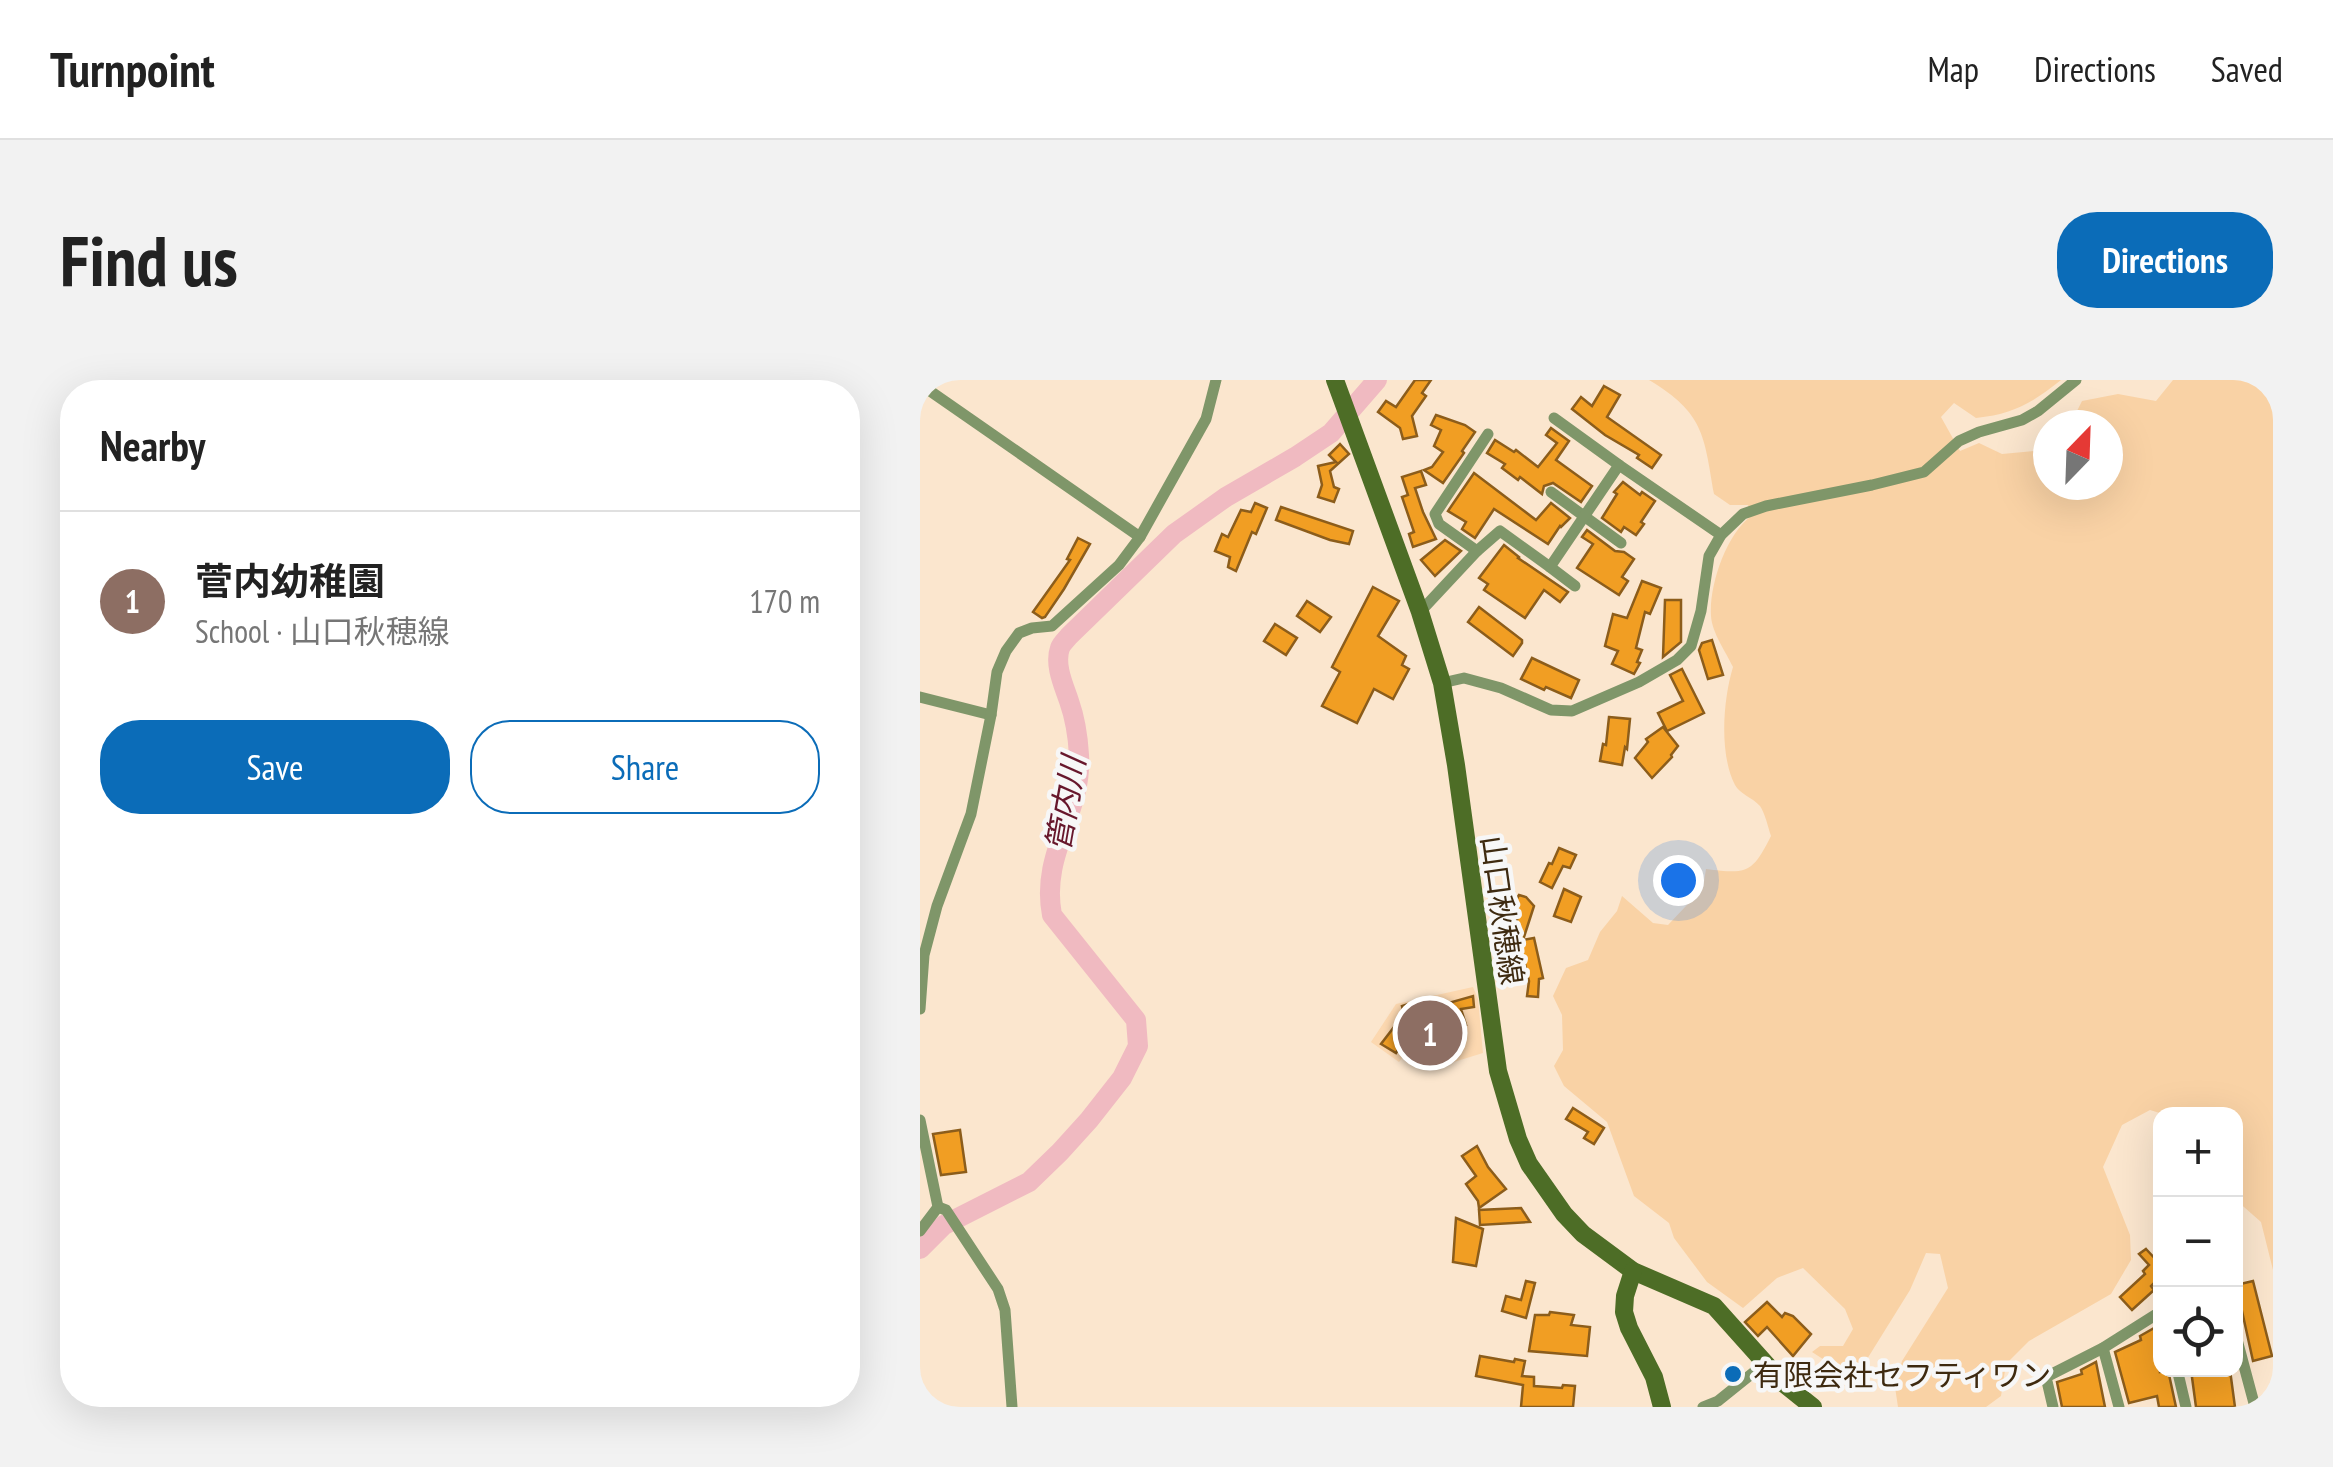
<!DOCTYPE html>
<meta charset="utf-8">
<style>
:root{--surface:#fff;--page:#f2f2f2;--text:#222;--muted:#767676;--line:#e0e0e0;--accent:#0b6cb8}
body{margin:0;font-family:"PT Sans Narrow","Noto Sans JP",sans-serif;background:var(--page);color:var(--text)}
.controls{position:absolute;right:30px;bottom:30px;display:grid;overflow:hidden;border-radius:20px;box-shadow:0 10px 40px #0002}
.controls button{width:90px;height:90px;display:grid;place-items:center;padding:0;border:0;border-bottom:2px solid var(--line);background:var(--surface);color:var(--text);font:50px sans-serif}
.compass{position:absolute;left:1113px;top:30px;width:90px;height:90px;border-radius:50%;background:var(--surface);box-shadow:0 10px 40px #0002;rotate:23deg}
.you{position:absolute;left:758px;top:500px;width:35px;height:35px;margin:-25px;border:8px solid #fff;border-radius:50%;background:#1a73e8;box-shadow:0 0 0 15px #1a73e833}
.badge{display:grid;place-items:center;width:65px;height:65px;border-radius:50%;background:var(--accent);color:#fff;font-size:32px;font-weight:700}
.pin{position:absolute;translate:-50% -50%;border:5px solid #fff;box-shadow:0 2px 10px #0006}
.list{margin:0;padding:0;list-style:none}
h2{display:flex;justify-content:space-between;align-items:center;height:130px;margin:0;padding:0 40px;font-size:42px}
h2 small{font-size:32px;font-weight:400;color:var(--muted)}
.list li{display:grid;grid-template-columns:65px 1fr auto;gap:30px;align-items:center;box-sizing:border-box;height:180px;padding:0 40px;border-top:2px solid var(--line)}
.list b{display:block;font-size:38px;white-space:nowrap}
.list p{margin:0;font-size:32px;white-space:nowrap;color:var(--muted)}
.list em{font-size:32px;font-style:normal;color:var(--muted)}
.actions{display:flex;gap:20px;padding:30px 40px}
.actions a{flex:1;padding:22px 0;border:2px solid var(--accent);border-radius:40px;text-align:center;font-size:35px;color:var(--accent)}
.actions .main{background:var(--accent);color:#fff}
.icon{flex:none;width:55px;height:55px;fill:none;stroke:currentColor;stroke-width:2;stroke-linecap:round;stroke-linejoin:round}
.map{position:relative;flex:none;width:1353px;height:1027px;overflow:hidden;border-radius:40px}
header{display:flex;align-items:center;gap:60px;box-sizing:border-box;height:140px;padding:0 50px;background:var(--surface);border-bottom:2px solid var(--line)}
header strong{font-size:48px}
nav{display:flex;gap:55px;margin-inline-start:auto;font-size:35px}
.intro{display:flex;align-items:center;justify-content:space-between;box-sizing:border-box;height:240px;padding:0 60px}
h1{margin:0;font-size:70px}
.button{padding:25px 45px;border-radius:40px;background:var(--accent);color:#fff;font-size:35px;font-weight:700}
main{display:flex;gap:60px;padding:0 60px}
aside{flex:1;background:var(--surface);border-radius:40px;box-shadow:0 10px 40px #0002}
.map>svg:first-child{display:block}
.built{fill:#fcd8b0}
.green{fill:#f9d2a5}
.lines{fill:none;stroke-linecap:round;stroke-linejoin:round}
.river{stroke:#f0bac1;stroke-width:20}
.building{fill:#f19e23;stroke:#8c5d1b;stroke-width:2.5}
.street{stroke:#7f9669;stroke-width:11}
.secondary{stroke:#4d6d26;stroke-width:18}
.poi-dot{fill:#0b6cb8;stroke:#f7f7f7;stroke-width:4}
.labels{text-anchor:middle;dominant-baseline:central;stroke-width:9;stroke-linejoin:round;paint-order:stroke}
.street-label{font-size:30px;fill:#3e2a10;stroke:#f7f7f7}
.poi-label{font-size:30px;fill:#3e2a10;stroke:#f7f7f7;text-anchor:start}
.water-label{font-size:32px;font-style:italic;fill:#67172c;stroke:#f7f7f7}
</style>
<header>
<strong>Turnpoint</strong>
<nav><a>Map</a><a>Directions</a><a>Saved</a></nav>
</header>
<div class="intro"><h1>Find us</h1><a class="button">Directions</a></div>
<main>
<aside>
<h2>Nearby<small></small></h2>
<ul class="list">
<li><span class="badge" style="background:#8d6e63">1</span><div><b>菅内幼稚園</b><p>School · 山口秋穂線</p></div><em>170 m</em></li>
</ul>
<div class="actions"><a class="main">Save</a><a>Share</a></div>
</aside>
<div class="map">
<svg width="1353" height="1027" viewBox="0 0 1353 1027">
<rect width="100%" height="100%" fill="#fbe6ce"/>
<polygon class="built" points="553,607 558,619 563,673 508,690 482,678 479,682 451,662 476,624"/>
<path class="green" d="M729,0H1141C1112,23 1094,34 1056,38L1034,23L1021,37L1040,71L1059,63L1082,74L1126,70L1128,68V105H1188V45H1150L1162,21L1198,14L1236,21L1253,0H1353V890L1341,842L1316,820V734H1243L1230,730L1202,745L1183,787L1210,855L1211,880L1191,914L1109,961L1086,984L1081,1016L1066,1027H978L975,1007L982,981L1028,908L1020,874L1006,873L990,910L939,992L926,994L892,972L900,966H923L933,949L925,929L883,888L857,898L823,928L787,902L754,858L749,843L714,816L687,742L644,706L634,686L643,670L642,635L633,616L646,588L668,580L680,552L697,531L702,516L733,543L748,545L783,508L786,489C827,494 832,494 851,456C848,447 845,433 840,426C833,418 820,414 815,405C799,374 803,320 813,287C806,272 792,253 791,236C789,205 806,155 831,136L828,125H810L794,114C784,55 784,33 729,0Z"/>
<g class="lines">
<path class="river" d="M0,869L24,845L109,802L140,772L169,740L202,698L218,666L216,640L132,535C120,474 163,432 159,375C158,357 155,338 149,321C144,306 134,285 140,268C142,263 146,260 149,256L254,154L306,117L375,77L411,53L457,0"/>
</g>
<g class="building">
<polygon points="495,0 511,0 502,13 506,16 492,36 497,56 483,59 480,48 458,32 466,21 476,27"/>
<polygon points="684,6 700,15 687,37 741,75 732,88 717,78 719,75 685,55 652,29 661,17 672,26"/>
<polygon points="516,35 545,45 555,52 542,71 544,73 523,103 504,90 512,87 523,72 514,66 521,50 511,45"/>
<polygon points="631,48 649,61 636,80 672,106 661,122 633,103 624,106 622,114 600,97 598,100 582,88 585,84 567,73 575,60 594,72 596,70 618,87 637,63 626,55"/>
<polygon points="420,64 429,74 410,91 414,107 419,109 414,122 398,117 402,105 398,86 416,82 409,75"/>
<polygon points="501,91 506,105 495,108 503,132 516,159 493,167 489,154 494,152 482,117 488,115 482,97"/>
<polygon points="554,93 616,140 631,123 650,138 641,147 640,146 628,164 574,129 555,158 542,149 546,142 528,131"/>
<polygon points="703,102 720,115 722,112 735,121 721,142 724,144 716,155 704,147 701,152 682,138 697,114 694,112"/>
<polygon points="335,123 347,128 336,154 332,152 316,191 308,187 310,177 295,171 302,154 308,157 321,130 331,132"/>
<polygon points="361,127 433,151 429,164 410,160 356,140"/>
<polygon points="667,150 695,171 704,172 714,179 702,197 708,201 699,215 657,188 673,164 662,157"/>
<polygon points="158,158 170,164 144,209 125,237 122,238 113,232 150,180 147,179"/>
<polygon points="525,160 541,171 515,196 501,180"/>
<polygon points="584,165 599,177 598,178 648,212 640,222 624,210 605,238 564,210 568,204 559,198"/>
<polygon points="722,201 741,208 730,234 725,232 716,268 722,270 717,282 720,283 714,294 692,284 698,271 685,266 693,234 707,238"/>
<polygon points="453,207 479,221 458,256 486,276 482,285 489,289 473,319 454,309 437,343 402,326 420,292 412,287"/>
<polygon points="745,220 761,220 761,262 743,277"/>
<polygon points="387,221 411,237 400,252 377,236"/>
<polygon points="559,227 602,260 602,263 593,276 548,242"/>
<polygon points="355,244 377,258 366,275 344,261"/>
<polygon points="792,260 803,295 788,299 779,270 782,263"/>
<polygon points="612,278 659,300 651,318 626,307 624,310 601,299"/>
<polygon points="762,289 784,333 747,351 738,333 763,321 750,295"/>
<polygon points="689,337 710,339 707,369 705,367 702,385 680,381 683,364 686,365"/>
<polygon points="743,347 758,366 751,375 752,377 732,398 715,378 728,362 726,359"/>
<polygon points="639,468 656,475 650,488 643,486 632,508 620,502 629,483 632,484"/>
<polygon points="644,509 661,517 651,542 634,536"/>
<polygon points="599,515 606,517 614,526 603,560 614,558 623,598 619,599 618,617 607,616 609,601 597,551 593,549 598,537 582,532 588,518 596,520"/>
<polygon points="553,616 554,627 541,629 546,645 526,651 523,643 489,653 476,673 461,664 484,634 482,626 494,622 497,632"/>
<polygon points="653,728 684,748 674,764 664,758 668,752 646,739"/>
<polygon points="40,750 46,792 21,795 13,754"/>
<polygon points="557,766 568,787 586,809 559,828 558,821 546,804 556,796 542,776"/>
<polygon points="601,828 610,842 560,845 559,830"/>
<polygon points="536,838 563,849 556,886 533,882"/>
<polygon points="1226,869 1240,884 1240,897 1231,906 1234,910 1212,930 1200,917 1225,894 1223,891 1229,885 1219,874"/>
<polygon points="606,901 615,903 606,938 582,931 586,916 601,920"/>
<polygon points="1333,901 1352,976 1333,981 1320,922 1317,922 1316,915 1316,905"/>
<polygon points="847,922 862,937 865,933 873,936 891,954 873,976 847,947 838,956 825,942"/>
<polygon points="630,932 654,935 651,945 670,947 667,976 609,971 615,935 629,935"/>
<polygon points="1236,947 1240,967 1240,992 1248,990 1256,1027 1239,1027 1237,1016 1209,1023 1195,972 1221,960 1220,956"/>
<polygon points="560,976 594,982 595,979 605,981 602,996 614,997 614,1006 642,1008 643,1005 655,1006 653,1027 601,1027 603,1005 556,996"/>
<polygon points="1176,982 1185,1027 1142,1027 1137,1002 1162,994 1161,990"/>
<polygon points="1271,990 1310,990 1315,1027 1276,1027"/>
</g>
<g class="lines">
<g class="street">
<polyline points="0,4 220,157"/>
<polyline points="634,38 699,85"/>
<polyline points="631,112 701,163"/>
<polyline points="557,171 519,144 515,134 568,54"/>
<polyline points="630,187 655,206"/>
<polyline points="500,232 557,171 580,151 630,187 699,85 801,155"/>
<polyline points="522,303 544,298 581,308 631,330 652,331 719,302 757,280 771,266 781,231 789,176 801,155 823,134 846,126 952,105 1004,92 1039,61 1059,52 1102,40 1118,31 1156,0"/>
<polyline points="0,317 71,335"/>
<polyline points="0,629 4,575 17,526 51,434 71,335 77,292 86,271 99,253 112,248 132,246 199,185 220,157 286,39 296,0"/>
<polyline points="0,740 18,827 0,851"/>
<polyline points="18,827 26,830 78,909 85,930 92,1027"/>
<polyline points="1316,956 1335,1027"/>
<polyline points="1183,968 1199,1027"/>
<polyline points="1257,989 1266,1027"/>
<polyline points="783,1027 798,1021 844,984"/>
<polyline points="1133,1027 1126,997 1183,968 1240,932"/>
</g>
<g class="secondary">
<polyline points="415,0 500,232 522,303 536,385 578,691 598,759 609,784 644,834 663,854 713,891 794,926 863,1003 893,1027"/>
<polyline points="713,891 705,916 704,932 709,948 734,997 742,1027"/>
</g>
</g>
<circle class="poi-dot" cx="813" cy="994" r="10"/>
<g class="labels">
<g class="street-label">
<text transform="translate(583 530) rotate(82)">山口秋穂線</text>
</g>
<g class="poi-label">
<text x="833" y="994">有限会社セフティワン</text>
</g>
<g class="water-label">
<text transform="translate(145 424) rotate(-80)">管内川</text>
</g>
</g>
</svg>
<div class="controls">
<button>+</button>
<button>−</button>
<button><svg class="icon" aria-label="locate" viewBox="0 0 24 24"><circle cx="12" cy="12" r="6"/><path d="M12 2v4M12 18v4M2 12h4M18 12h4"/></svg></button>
</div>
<svg class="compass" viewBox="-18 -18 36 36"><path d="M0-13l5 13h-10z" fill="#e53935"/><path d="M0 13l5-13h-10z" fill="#767676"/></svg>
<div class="you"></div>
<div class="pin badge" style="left:510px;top:653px;background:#8d6e63">1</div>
</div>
</main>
